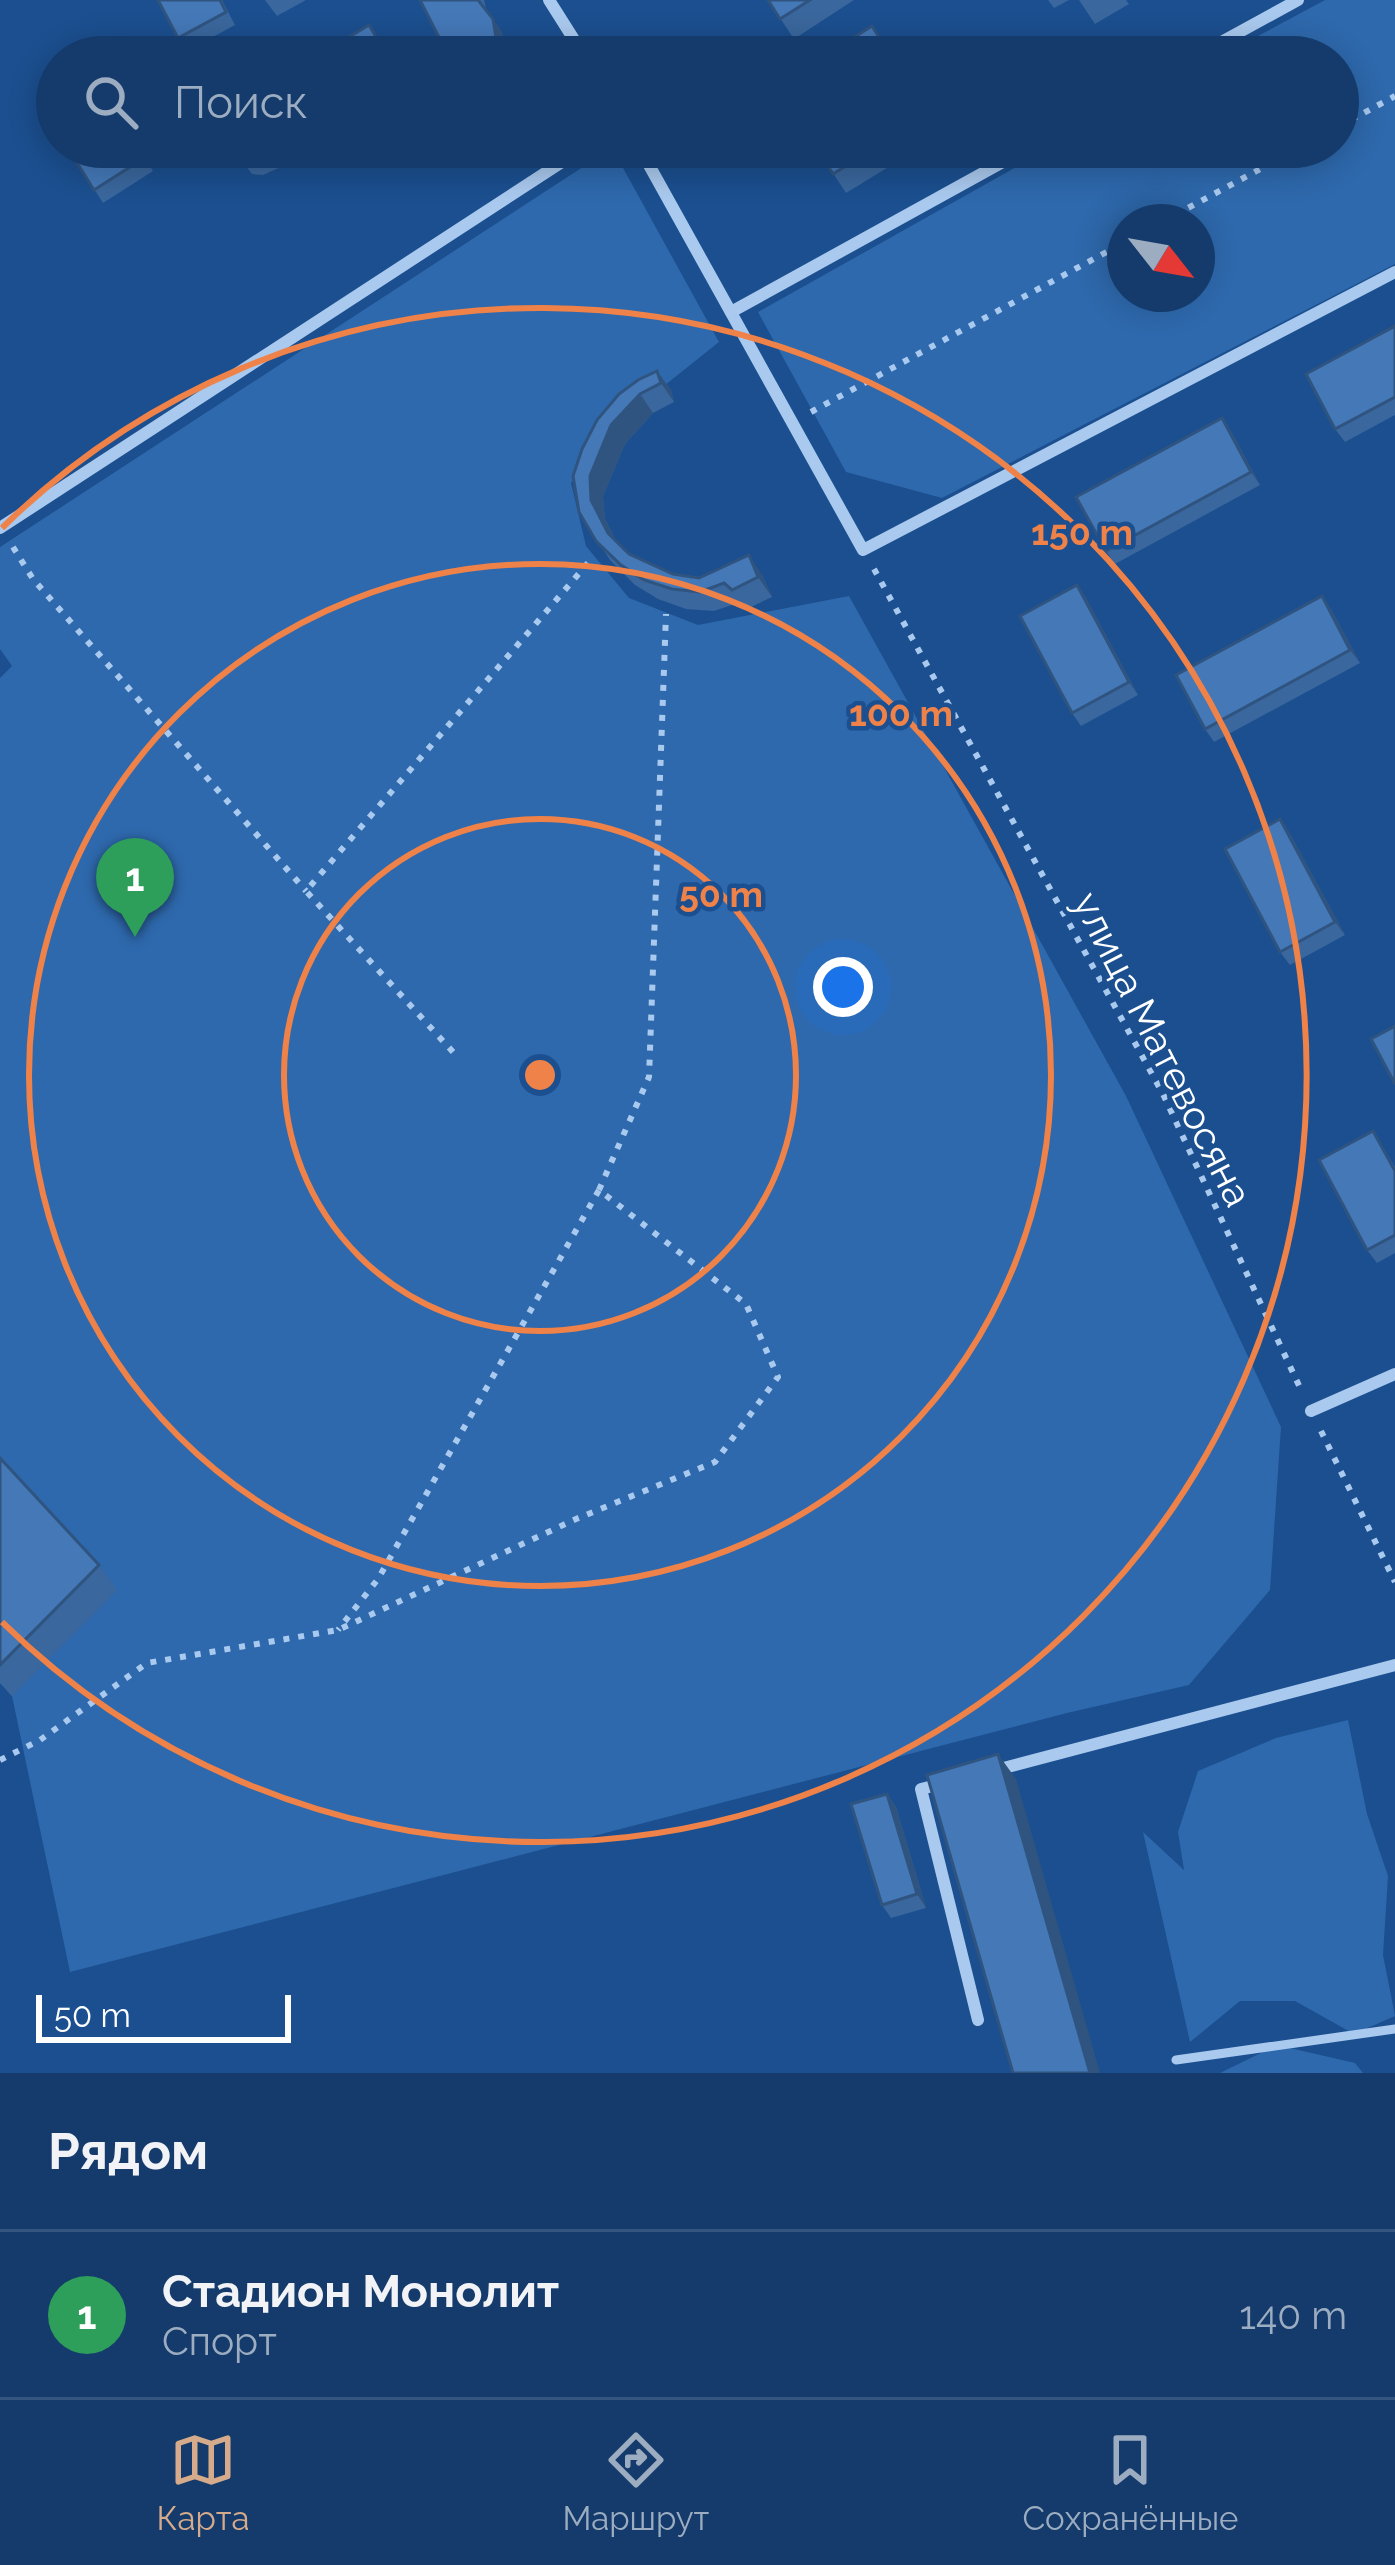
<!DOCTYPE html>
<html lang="ru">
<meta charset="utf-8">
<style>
:root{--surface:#143b6b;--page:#1d4271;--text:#f1f3f6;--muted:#9dadc1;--line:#33557e;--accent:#d6ab8b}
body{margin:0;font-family:Raleway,sans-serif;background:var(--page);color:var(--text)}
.compass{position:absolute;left:1107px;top:204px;width:108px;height:108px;border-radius:50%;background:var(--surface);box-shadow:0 6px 30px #0003;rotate:121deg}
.scale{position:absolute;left:36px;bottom:30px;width:255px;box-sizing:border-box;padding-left:12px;border:6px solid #fff;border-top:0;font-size:33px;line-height:42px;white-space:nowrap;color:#fff;-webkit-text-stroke:9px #1b4f8f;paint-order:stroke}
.you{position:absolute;left:843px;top:987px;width:42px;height:42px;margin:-30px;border:9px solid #fff;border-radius:50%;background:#1a73e8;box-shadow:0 0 0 18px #1a73e833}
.badge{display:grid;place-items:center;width:78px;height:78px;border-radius:50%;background:var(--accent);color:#fff;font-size:39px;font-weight:700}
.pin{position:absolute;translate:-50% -99px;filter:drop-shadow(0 3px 6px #0008)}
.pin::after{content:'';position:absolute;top:63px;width:42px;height:36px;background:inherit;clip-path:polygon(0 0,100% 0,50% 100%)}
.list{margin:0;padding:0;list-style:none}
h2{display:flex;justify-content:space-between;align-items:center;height:156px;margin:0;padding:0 48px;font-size:51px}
h2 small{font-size:39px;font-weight:400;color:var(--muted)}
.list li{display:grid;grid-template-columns:78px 1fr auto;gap:36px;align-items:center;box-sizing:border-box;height:168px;padding:0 48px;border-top:3px solid var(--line)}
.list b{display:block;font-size:45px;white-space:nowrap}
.list p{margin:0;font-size:39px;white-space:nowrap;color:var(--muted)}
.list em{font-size:39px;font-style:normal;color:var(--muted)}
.icon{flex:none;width:66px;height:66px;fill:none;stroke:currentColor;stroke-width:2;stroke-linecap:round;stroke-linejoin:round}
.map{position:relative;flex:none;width:1395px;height:2073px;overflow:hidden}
.search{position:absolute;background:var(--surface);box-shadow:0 6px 30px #0003;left:36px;right:36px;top:36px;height:132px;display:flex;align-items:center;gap:30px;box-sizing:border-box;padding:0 42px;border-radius:66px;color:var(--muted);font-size:45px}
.sheet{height:324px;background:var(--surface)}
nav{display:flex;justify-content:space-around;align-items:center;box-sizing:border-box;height:168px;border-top:3px solid var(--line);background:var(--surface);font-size:33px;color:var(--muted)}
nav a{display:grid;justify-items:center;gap:6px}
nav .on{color:var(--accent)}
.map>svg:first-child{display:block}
.green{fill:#2e69ad;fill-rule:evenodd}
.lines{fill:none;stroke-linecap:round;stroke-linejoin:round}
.path{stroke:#a9c9ee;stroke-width:6;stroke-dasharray:6 9;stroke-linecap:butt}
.service{stroke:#a9c9ee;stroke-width:9}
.minor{stroke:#a9c9ee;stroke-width:12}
.wall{fill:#3a679d}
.shaded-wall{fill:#305480}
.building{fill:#4478b7;stroke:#305480;stroke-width:3}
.ring{fill:none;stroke:#ee8249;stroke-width:6}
.labels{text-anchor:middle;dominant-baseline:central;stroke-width:9;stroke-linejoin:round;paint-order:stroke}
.street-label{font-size:39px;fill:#fff;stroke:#1b4f8f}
.centre{fill:#ee8249;stroke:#1b4f8f;stroke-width:6}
.ring-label{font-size:36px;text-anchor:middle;font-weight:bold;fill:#ee8249;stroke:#1b4f8f;stroke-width:9;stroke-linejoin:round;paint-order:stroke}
</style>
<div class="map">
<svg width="1395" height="2073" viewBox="0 0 1395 2073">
<rect width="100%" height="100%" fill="#1b4f8f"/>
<g class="green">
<path d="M1325,0H1395V264L942,498L846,472L758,312L1052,147H1338V57H1219ZM1197,222V294H1125V222Z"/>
<polygon points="612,148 719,342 625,417 571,483 586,546 629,598 698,625 849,596 1126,1096 1281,1427 1270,1590 1189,1685 1067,1713 70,1972 12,1696 0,1683 0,678 12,666 0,649 0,547"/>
<polygon points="1348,1720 1367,1814 1388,1876 1383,1955 1395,2016 1354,2034 1295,2001 1240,2001 1190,2042 1143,1832 1184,1870 1178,1832 1198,1771 1276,1738"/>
<polygon points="1277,2045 1355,2063 1363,2073 1220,2073"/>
</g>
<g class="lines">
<g class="path">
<polyline points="1338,127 1395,96"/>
<polyline points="1162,222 1301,147"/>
<polyline points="811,412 1125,242"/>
<polyline points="13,547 33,579 306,891"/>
<polyline points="874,569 1163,1094 1302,1392"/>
<polyline points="453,1052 306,891 588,563"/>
<polyline points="599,1190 649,1077 666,614"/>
<polyline points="1321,1431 1395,1582"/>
<polyline points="0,1760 40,1740 147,1663 338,1630 576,1519 715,1462 778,1377 746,1304 599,1190 378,1579 338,1630"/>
</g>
<polyline class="service" points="1176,2060 1395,2029"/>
<g class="minor">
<polyline points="549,0 585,57"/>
<polyline points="1194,57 1298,0"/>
<polyline points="639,147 863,550 1395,272"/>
<polyline points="731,312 1030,147"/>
<polyline points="0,528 585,147"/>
<polyline points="1311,1411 1395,1374"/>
<polyline points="996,1770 1395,1665"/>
<polyline points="941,1784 921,1789 978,2020"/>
</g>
</g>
<g class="wall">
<polygon points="158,0 222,0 235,25 187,51"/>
<polygon points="265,0 306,0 277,16"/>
<polygon points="420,0 484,0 487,12 502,32 505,51 494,57 449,57"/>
<polygon points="768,0 854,0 794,39"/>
<polygon points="1048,0 1069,0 1054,8"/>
<polygon points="1079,0 1126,0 1129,4 1095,24"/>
<polygon points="138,147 153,171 103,203 71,153"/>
<polygon points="222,147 311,147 283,166 263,175 252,174 239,157 237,158 229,157"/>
<polygon points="816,147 921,147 846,193"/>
<polygon points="1395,326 1395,415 1345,442 1335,429"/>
<polygon points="657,371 671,390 674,402 653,413 625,444 603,496 605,519 616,541 629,554 673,574 699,578 762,575 772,597 745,610 738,603 714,611 686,609 658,599 635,585 610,560 579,512 638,380"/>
<polygon points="1231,431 1260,485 1115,564 1106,551"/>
<polygon points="1077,585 1086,598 1138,695 1081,726 1072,713"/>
<polygon points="1331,609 1360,663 1214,742 1205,729"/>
<polygon points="1280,819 1289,832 1345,935 1290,965 1280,952"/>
<polygon points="1373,1131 1395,1167 1395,1253 1377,1263 1367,1250"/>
<polygon points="0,1458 99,1565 117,1590 12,1696 0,1683"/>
<polygon points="887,1794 896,1807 926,1908 891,1918 882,1905"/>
</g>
<g class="shaded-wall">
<polygon points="493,19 502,32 505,51 496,38"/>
<polygon points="657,371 671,390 674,402 661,383"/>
<polygon points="640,394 653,413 625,444 603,496 605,519 622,553 608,533 591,500 590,476 611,425"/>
<polygon points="1222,418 1231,431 1260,485 1251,472"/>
<polygon points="749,555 762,575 772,597 758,577"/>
<polygon points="1077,585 1086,598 1138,695 1129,682"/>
<polygon points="1322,596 1331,609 1360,663 1350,650"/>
<polygon points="1280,819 1289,832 1345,935 1335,922"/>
<polygon points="998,1754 1016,1779 1100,2073 1090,2073"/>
<polygon points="887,1794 896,1807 926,1908 917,1894"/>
</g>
<g class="building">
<polygon points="158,0 220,0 226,12 178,38"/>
<polygon points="420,0 478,0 493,19 496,38 460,57 449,57"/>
<polygon points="768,0 810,0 780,19"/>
<polygon points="369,25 388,57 316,57"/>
<polygon points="872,26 891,57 823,57"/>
<polygon points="80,147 137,147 144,158 94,190 71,153"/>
<polygon points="235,147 269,147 250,155 238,155"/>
<polygon points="816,147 876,147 833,174"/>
<polygon points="1395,326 1395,397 1335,429 1306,374"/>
<polygon points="657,371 661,383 640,394 611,425 590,476 591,500 608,533 629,554 673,574 699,578 749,555 758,577 732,590 724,583 700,592 672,589 644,580 621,565 596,541 579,512 573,476 582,449 597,420 619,394 638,380"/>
<polygon points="1222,418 1251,472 1106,551 1076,497"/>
<polygon points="1077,585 1129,682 1072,713 1020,616"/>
<polygon points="1322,596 1350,650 1205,729 1176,675"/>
<polygon points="1280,819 1335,922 1280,952 1225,849"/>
<polygon points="1395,1026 1395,1084 1371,1039"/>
<polygon points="1373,1131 1395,1171 1395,1235 1367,1250 1319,1160"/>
<polygon points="0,1458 99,1565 0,1665"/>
<polygon points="998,1754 1090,2073 1013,2073 927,1775"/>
<polygon points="887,1794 917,1894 882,1905 851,1804"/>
</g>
<g class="ring">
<circle cx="540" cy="1075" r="256"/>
<circle cx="540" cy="1075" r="511"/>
<path d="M2 528A767 767 0 1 1 2 1622"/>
</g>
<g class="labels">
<g class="street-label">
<text transform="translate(1163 1049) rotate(63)">улица Матевосяна</text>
</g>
</g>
<circle cx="540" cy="1075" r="18" class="centre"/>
<g class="ring-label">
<text x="1082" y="545">150 m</text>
<text x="901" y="726">100 m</text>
<text x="721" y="907">50 m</text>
</g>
</svg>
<svg class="compass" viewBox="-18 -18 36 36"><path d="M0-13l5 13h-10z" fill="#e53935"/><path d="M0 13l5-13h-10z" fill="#9dadc1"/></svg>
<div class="scale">50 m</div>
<div class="you"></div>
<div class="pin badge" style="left:135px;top:937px;background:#2e9e5b">1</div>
<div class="search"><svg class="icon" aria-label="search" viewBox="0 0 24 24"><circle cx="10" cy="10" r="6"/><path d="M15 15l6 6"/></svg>Поиск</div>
</div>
<section class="sheet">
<h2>Рядом<small></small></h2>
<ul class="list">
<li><span class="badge" style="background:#2e9e5b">1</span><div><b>Стадион Монолит</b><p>Спорт</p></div><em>140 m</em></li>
</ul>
</section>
<nav>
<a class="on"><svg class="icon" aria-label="map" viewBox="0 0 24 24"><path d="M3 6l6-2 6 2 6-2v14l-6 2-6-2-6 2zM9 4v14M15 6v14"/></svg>Карта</a>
<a><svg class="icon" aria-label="directions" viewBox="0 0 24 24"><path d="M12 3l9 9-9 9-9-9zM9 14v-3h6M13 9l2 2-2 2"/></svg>Маршрут</a>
<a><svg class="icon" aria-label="saved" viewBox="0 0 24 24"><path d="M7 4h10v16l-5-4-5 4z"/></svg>Сохранённые</a>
</nav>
